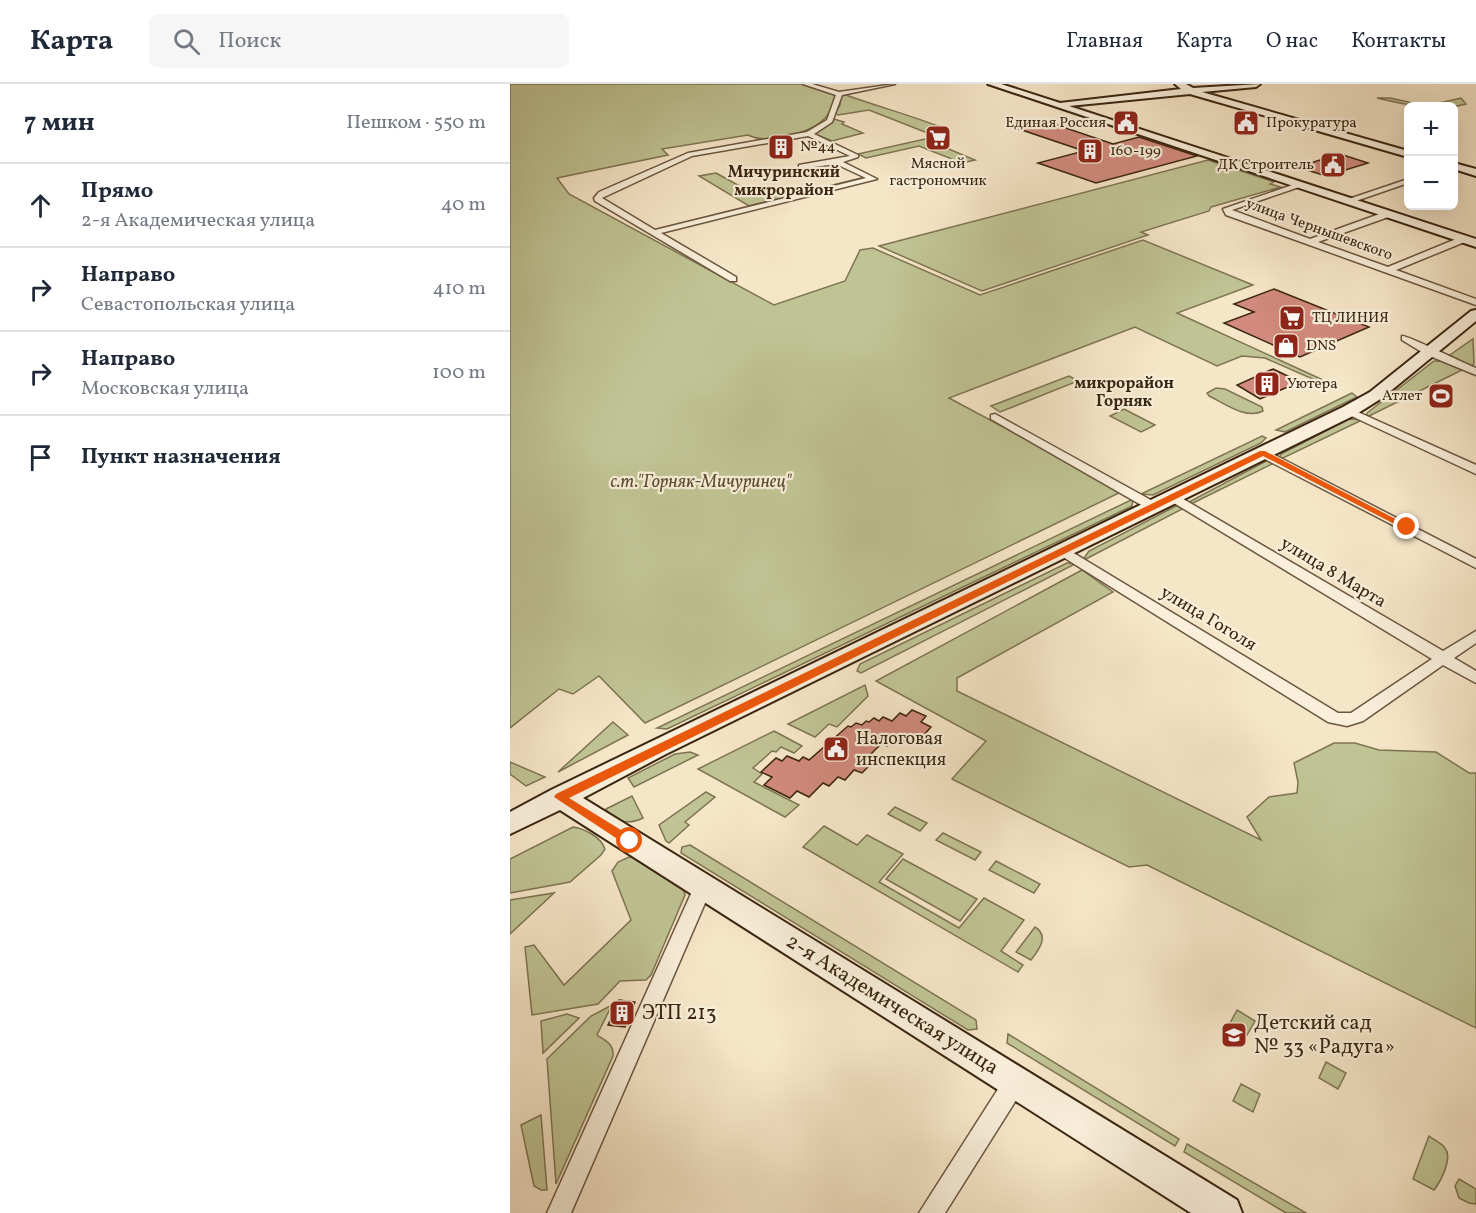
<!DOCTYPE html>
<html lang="ru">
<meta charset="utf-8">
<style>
:root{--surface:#fff;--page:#f6f6f7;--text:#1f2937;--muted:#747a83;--line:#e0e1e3}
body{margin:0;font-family:Vollkorn,serif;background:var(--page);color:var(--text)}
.controls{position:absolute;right:18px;top:18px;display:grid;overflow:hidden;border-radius:9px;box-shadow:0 6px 24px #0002}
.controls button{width:54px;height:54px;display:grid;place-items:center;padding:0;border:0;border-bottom:2px solid var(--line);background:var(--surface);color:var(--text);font:30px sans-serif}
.stop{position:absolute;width:18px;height:18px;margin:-14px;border:4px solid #ea580c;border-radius:50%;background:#fff}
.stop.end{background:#ea580c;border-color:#fff;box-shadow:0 2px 6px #0008}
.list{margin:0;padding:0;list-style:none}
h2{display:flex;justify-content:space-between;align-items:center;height:78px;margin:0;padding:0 24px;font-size:26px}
h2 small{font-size:20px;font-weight:400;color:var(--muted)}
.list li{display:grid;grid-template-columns:39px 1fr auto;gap:18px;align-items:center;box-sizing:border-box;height:84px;padding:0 24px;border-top:2px solid var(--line)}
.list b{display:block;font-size:22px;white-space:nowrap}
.list p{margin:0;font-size:20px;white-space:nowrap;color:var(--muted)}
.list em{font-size:20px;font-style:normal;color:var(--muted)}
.icon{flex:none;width:33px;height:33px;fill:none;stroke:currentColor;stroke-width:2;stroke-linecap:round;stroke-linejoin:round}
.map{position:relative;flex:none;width:966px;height:1129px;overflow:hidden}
header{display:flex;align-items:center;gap:36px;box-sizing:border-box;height:84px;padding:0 30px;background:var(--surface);border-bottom:2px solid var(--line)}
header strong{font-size:28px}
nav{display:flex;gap:33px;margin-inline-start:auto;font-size:21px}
.search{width:420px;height:54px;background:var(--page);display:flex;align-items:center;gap:15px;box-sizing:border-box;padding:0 21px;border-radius:9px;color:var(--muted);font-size:22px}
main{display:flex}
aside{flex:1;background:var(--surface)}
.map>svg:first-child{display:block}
.green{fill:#c0c494;stroke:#7e7452;stroke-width:1.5}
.building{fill:#d18a7d;stroke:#3b2510;stroke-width:1.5}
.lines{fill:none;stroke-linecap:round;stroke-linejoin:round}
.street-casing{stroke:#6a553e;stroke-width:3}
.secondary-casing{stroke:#3b2510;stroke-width:4}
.street{fill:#f9efdb;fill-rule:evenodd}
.secondary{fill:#f9efdb;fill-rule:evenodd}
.route{fill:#ea580c}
.labels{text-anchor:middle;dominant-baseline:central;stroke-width:4.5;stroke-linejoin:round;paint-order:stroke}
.far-poi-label{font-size:15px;fill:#3b2510;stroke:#f9efdb;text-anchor:start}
.far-street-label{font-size:15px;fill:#3b2510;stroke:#f9efdb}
.far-neighbourhood-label{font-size:16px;font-weight:bold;fill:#3b2510;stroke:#f9efdb}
.park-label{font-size:18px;font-style:italic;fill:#5c4d31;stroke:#f9efdb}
.street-label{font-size:18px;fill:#3b2510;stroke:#f9efdb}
.poi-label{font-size:18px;fill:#3b2510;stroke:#f9efdb;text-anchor:start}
.near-street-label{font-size:21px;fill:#3b2510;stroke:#f9efdb}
.near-poi-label{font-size:21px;fill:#3b2510;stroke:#f9efdb;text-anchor:start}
</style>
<header>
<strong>Карта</strong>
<div class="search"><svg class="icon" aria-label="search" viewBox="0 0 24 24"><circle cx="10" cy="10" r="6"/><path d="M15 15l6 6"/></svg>Поиск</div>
<nav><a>Главная</a><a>Карта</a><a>О нас</a><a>Контакты</a></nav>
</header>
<main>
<aside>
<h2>7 мин<small>Пешком · 550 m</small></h2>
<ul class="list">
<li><svg class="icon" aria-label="ahead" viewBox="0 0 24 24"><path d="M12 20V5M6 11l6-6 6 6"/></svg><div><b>Прямо</b><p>2-я Академическая улица</p></div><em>40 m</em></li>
<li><svg class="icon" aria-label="right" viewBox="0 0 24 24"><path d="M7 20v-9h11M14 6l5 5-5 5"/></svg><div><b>Направо</b><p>Севастопольская улица</p></div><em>410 m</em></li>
<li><svg class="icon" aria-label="right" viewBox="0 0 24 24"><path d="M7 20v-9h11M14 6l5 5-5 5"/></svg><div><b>Направо</b><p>Московская улица</p></div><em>100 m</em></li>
<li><svg class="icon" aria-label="arrive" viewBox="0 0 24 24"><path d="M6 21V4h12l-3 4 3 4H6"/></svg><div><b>Пункт назначения</b></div></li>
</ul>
</aside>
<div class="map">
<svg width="966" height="1129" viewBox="0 0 966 1129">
<rect width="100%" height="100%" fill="#f6e6c8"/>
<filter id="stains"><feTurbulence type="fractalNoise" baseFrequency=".00333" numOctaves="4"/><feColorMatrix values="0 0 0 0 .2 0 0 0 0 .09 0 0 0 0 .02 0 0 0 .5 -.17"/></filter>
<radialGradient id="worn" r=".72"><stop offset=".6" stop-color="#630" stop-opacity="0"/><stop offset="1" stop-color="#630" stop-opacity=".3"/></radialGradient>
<g class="green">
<path d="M0,0H291L326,11C324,18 321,27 316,33C302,49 257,61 238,51L152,65L158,71L47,94L59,110L264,221L335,197L350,166L363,164L470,211L633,156L743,201L667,229L811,295L807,297L755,274L732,272L707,282L625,243L439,314L613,407L135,639L89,592L63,610L49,605L0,644Z"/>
<path d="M336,11C369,23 400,31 433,44L427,46L431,48L420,50L359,26L328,31L325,29L330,21V12Z"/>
<path d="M867,14H880L916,22L951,14L956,20C929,28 896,21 867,14Z"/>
<polygon points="324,35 334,38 332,40 353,49 322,57 305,50 323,38"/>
<polygon points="415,55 465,76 452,79 409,62 356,74 348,70"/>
<polygon points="698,76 764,98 760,100 771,103 701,123 699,127 631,148 638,151 472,207 369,162"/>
<polygon points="206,89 246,111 274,104 286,110 351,94 354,96 239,122 189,92"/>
<polygon points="963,255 964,280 960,283 937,273"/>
<polygon points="924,277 934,277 954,285 857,333 857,329"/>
<polygon points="559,292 568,297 490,328 481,322"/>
<path d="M706,304L715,305L752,323L753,327C736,336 714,319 699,312L697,309Z"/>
<polygon points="842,309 847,313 775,348 766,346"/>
<polygon points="614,325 645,341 631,348 600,332"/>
<polygon points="839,335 852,336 771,375 769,374 771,370"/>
<polygon points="752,352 756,354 751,359 643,411 631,410"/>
<polygon points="758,376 766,378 681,420 679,418"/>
<polygon points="623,415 622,422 157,645 147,644"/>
<polygon points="666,422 674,424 572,477 579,467"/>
<polygon points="557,479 565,480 351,589 347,587 350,580"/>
<polygon points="572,486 603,508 447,594 447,607 751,756 737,733 759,713 787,709 788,698 784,679 824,659 845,659 869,666 926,668 959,689 966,689 966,944 637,781 619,783 442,695 476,657 366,597"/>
<polygon points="355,601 358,612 327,643 319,640 305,653 278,640"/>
<polygon points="103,638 118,651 48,688"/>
<polygon points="264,647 292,662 284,669 271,663 266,668 262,667 243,684 252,690 244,698 289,721 275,733 188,685"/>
<polygon points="180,668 188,671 124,703 118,694 165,670"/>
<polygon points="0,678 35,693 16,702 0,690"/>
<polygon points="196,708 205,713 175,738 179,741 159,759 156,757 149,741"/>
<path d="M122,712L133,734C121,740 101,740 96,725Z"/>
<polygon points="385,723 417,739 410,747 378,730"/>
<polygon points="314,742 347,761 357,751 393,770 369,798 449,844 474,814 514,836 491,867 513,881 508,888 293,763"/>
<path d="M63,743C75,745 91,753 95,765L91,771L60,798L0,809V775Z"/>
<polygon points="433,749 471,768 465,776 426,756"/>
<polygon points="180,761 466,936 467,945 458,946 171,769 172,763"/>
<polygon points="119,773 126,774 173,804 175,811 141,891 136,896 110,897 88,920 22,931 15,863 24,861 54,901 121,836 102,787 108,778"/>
<polygon points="393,775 467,815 450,837 376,795"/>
<polygon points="486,777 530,800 524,809 479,786"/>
<polygon points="44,809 0,850 0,816"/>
<path d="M525,843C540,852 528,867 521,876L506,868Z"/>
<path d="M102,921L87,951C96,957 104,960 103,972L46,1100L37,975L81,932Z"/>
<polygon points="727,926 745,937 737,951 719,941"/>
<polygon points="57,930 69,934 33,969 31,937"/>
<polygon points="498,950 669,1055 665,1062 497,959"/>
<polygon points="816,978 836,989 828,1005 809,994"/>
<polygon points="731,1000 750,1010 743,1028 723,1017"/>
<polygon points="31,1031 37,1106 31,1106 24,1102 11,1041"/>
<path d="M919,1052C924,1056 932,1059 935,1064C943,1074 931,1097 924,1106L903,1095Z"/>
<polygon points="677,1060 796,1129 776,1129 674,1068"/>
<polygon points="949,1095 966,1105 966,1120 959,1119 949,1114 945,1102"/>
</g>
<g class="building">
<polygon points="538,38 603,60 629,53 687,72 586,99 528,79 574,67 509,45"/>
<polygon points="830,70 858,79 816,92 787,83"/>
<polygon points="764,205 859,243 790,273 714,239 744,228 724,220"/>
<polygon points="763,285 786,296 783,297 787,299 750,315 727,301"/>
<polygon points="402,626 416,632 411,638 421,643 413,652 407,649 398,659 385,653 377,662 372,659 355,676 362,679 352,689 344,686 335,696 328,693 319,702 313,699 299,713 287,707 280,714 254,701 262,693 251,688 266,674 272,677 277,672 289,677 293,673 299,676 338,642 341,643 346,639 352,641 356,637 359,638 364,634 369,637 373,633 382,637 390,629 396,632"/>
<polygon points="109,916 125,918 115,943 98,941"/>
</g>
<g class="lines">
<g class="street-casing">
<g id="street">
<path d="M293,0H302L329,8L385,0L332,11L322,38L304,50L348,71V73L333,78L367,95L151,149L226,193V197H220L85,117L84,114L89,108L178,69L297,48L317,36L326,11ZM298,52L340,72L289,81V85L326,80L356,94L145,146L92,114L182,72Z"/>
<polygon points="898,95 898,99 840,119 833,117"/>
<polygon points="788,99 795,101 722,126 800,155 875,128 881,128 881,132 808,158 878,183 951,153 957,153 957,157 886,186 966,215 966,221 716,131 713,125"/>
<path d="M892,252C897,251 955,280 966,284V291L915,270L892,256Z"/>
<polygon points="839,324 966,381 966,390 835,329 833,327"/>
<polygon points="485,330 648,420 650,423 644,427 640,426 481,335 481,331"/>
<polygon points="753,365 966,475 966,484 749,372 747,369"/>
<polygon points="663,409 933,567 966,547 966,559 944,574 966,587 966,599 933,581 853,637 837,642 818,638 545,468 552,464 557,465 828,629 841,629 922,575 659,416 657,413"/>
<polygon points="193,795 200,798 202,803 61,1129 37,1129 184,803 186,798"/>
<polygon points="505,987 513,991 516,998 513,1005 435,1129 409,1129 497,991"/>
</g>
</g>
<g class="secondary-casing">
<g id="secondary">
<polygon points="478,0 491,0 550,19 671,5 665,0 676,0 683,4 750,0 746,3 692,8 898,67 898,73 680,10 559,22 966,155 966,163"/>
<polygon points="944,79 966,85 966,92 944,85"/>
<polygon points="966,226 966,237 872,314 845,331 156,670 73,714 727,1116 732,1129 681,1129 50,726 0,750 0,728 41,706 833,323 860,308 961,227"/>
</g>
</g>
<use href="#street" class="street"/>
<use href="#secondary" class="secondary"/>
</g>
<polygon class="route" points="750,367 755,367 901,443 894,445 753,372 59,714 124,754 124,760 115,760 44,713 46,710"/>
<defs>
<g id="civic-square" transform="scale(1.35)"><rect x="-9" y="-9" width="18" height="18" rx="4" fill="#8f2418" stroke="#f9efdb"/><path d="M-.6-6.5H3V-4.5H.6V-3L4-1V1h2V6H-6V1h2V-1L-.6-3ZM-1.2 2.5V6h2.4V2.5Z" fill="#fff"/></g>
<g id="supermarket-square" transform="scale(1.35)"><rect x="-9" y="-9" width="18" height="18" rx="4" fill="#8f2418" stroke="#f9efdb"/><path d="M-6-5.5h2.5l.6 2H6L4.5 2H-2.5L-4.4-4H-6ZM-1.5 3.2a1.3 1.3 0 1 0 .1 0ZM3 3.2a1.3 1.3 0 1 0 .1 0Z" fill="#fff"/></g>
<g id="building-square" transform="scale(1.35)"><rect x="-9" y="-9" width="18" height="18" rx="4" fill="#8f2418" stroke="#f9efdb"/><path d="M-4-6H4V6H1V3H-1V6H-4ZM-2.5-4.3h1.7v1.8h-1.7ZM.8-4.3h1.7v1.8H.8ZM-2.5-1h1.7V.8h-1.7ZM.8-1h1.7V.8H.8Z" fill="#fff"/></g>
<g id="shop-square" transform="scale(1.35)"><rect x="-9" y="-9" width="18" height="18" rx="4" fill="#8f2418" stroke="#f9efdb"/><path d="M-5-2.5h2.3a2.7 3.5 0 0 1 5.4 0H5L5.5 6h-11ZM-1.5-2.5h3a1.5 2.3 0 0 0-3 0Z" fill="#fff"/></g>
<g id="stadium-square" transform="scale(1.35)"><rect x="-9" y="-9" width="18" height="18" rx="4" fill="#8f2418" stroke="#f9efdb"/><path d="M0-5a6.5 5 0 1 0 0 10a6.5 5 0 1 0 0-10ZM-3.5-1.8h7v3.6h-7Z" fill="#fff"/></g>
<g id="school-square" transform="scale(1.35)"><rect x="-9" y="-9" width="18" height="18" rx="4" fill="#8f2418" stroke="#f9efdb"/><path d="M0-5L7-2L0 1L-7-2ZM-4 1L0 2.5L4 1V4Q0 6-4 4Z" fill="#fff"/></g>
</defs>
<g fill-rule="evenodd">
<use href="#civic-square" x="616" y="39"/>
<use href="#civic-square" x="736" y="39"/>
<use href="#supermarket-square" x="428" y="54"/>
<use href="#building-square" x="271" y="63"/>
<use href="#building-square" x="580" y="67"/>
<use href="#civic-square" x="823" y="81"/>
<use href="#supermarket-square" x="782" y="234"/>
<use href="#shop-square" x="776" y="262"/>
<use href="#building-square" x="757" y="300"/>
<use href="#stadium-square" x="931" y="312"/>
<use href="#civic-square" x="326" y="665"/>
<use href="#building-square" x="112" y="929"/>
<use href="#school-square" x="724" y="951"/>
</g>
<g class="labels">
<g class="far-poi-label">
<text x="596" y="39" text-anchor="end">Единая Россия</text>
<text x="756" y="39">Прокуратура</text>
<text x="290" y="63">№44</text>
<text x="600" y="67">160-199</text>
<text x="428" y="80" text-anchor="middle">Мясной<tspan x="428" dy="17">гастрономчик</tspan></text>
<text x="804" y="81" text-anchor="end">ДК Строитель</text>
<text x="802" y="234">ТЦ ЛИНИЯ</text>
<text x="796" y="262">DNS</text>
<text x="777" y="300">Уютера</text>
<text x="912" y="312" text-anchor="end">Атлет</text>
</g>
<g class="far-street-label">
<text transform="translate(809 146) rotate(20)">улица Чернышевского</text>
</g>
<g class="far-neighbourhood-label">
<text x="274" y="89">Мичуринский<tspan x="274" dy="18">микрорайон</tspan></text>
<text x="614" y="300">микрорайон<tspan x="614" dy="18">Горняк</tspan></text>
</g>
<g class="park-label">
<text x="191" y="398">с.т."Горняк-Мичуринец"</text>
</g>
<g class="street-label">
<text transform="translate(823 489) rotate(31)">улица 8 Марта</text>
<text transform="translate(698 535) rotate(31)">улица Гоголя</text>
</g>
<g class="poi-label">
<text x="346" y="655">Налоговая<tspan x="346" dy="21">инспекция</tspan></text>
</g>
<g class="near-street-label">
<text transform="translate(382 921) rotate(32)">2-я Академическая улица</text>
</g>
<g class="near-poi-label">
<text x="132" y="929">ЭТП 213</text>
<text x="744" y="939">Детский сад<tspan x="744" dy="24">№ 33 «Радуга»</tspan></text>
</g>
</g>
<rect width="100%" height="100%" filter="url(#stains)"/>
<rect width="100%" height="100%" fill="url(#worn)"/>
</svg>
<div class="controls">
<button>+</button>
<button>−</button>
</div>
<div class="stop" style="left:120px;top:757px"></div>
<div class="stop end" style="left:897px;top:443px"></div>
</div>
</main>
